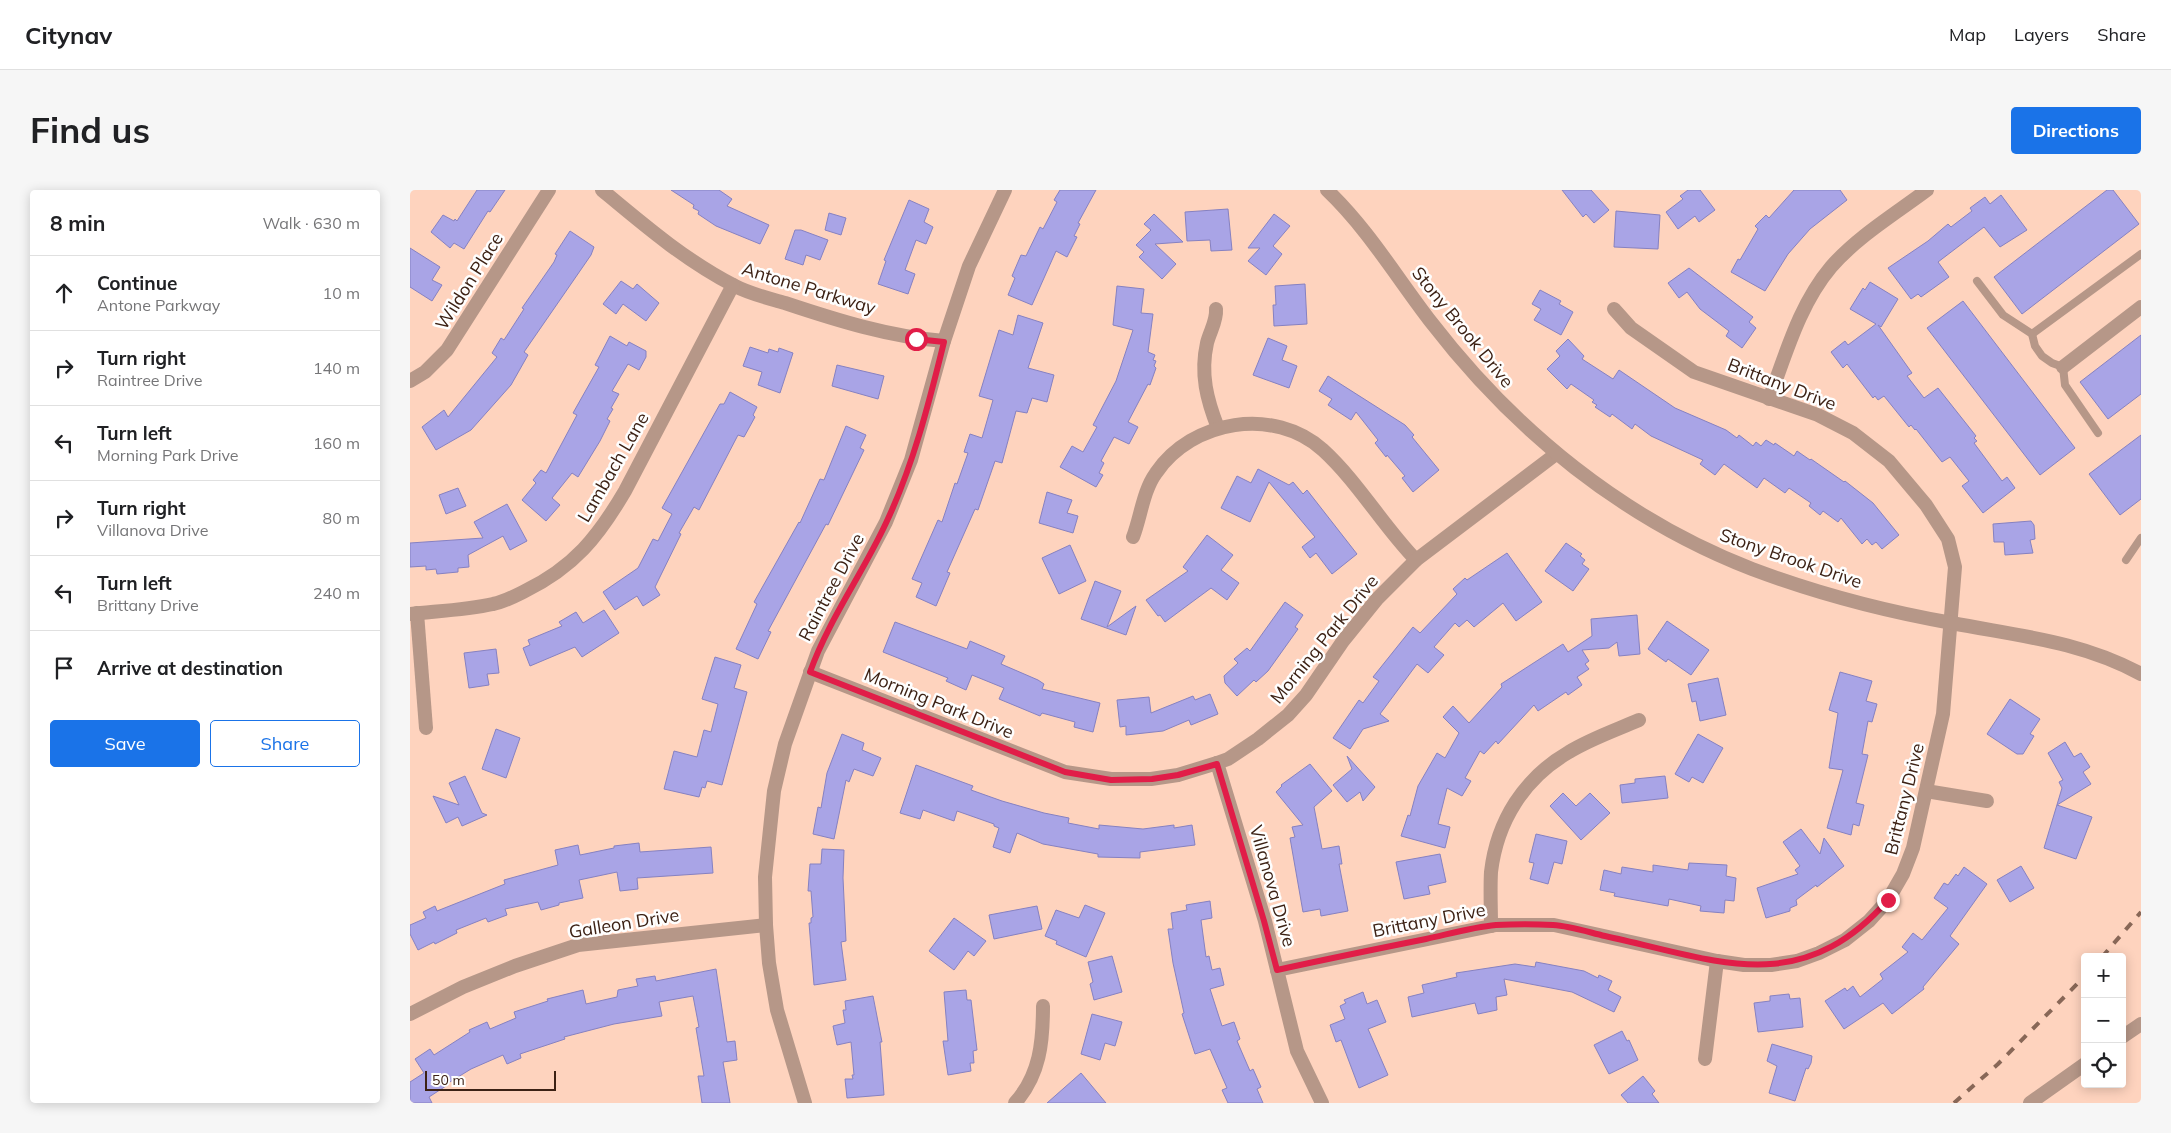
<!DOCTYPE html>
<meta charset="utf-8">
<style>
:root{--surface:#fff;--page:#f6f6f6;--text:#202124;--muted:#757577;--line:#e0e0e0;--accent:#1a73e8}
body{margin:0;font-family:Mulish,sans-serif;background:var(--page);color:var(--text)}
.controls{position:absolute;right:15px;bottom:15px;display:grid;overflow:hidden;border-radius:5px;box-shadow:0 2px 12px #0003}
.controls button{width:45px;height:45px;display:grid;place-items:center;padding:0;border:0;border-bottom:1px solid var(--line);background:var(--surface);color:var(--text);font:25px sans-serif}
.scale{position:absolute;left:15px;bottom:12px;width:131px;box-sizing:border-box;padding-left:5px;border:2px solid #3c2114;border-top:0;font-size:14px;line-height:18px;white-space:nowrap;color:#3c2114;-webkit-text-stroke:4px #fefefe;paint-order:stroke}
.stop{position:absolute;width:15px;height:15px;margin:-11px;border:4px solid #e11d48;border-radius:50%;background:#fff}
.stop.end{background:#e11d48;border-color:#fff;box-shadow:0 1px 5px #0008}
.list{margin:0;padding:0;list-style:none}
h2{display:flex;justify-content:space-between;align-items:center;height:65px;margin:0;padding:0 20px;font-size:21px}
h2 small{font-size:16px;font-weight:400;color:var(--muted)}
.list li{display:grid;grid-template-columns:32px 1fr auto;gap:15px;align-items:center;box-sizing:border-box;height:75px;padding:0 20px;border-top:1px solid var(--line)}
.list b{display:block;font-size:19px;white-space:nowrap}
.list p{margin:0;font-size:16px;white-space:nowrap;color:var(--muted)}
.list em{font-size:16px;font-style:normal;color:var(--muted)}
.actions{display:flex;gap:10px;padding:15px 20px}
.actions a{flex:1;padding:11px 0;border:1px solid var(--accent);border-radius:5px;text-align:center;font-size:18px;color:var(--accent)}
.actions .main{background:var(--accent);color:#fff}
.icon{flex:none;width:28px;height:28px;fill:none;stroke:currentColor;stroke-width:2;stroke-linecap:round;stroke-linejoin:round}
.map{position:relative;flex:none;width:1731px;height:913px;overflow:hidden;border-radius:5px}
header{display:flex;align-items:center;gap:30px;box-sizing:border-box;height:70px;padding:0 25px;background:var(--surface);border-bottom:1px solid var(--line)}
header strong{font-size:24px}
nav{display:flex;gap:28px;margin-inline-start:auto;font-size:18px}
.intro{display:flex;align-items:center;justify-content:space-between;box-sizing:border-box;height:120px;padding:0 30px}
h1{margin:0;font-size:35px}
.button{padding:12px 22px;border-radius:5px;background:var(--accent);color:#fff;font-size:18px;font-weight:700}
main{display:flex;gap:30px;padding:0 30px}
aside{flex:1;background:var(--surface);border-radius:5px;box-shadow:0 2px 12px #0003}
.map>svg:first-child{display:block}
.building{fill:#a9a4e6;stroke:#8681c1}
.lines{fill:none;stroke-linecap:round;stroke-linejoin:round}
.service{stroke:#b69788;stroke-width:8}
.minor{stroke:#b69788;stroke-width:14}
.tertiary{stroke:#b69788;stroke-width:14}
.rail{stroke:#886757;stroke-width:4;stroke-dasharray:9 9;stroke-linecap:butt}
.route{stroke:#e11d48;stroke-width:6}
.labels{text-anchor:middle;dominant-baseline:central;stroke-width:5;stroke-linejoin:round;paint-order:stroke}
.street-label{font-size:18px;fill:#3c2114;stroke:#fefefe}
</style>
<header>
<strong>Citynav</strong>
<nav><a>Map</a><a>Layers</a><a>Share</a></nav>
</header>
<div class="intro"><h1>Find us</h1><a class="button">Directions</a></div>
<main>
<aside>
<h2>8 min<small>Walk · 630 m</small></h2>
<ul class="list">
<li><svg class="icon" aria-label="ahead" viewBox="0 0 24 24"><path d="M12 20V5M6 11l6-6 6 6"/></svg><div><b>Continue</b><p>Antone Parkway</p></div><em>10 m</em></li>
<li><svg class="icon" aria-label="right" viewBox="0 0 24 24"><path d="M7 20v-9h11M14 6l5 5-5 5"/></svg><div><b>Turn right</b><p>Raintree Drive</p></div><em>140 m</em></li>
<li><svg class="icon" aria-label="left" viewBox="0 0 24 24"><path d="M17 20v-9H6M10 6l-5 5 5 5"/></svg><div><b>Turn left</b><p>Morning Park Drive</p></div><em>160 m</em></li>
<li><svg class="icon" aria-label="right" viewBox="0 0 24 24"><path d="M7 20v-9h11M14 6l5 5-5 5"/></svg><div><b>Turn right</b><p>Villanova Drive</p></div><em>80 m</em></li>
<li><svg class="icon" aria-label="left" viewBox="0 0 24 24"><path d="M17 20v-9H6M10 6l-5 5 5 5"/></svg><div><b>Turn left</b><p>Brittany Drive</p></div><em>240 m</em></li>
<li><svg class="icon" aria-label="arrive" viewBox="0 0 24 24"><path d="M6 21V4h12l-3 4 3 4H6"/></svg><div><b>Arrive at destination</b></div></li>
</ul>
<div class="actions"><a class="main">Save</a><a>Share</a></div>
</aside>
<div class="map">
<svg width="1731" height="913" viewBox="0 0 1731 913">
<rect width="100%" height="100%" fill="#fed3be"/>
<g class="building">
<polygon points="67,0 95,0 80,22 78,21 54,59 44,53 40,58 21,42 33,25 44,31 45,29 47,31"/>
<polygon points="261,0 309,0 322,9 317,16 359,35 350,54 306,36 288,24 289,21 283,18 284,15"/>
<polygon points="650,0 686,0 668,33 670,34 664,46 667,47 657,67 646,61 622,115 598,105 605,88 602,86 611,65 616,66 630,37 633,39 647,12 644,10"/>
<polygon points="1152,0 1181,0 1199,20 1184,33 1176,24 1173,27"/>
<polygon points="1278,0 1290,0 1305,20 1289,32 1285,26 1268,39 1256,22 1273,9 1270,6"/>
<polygon points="1384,0 1430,0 1437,10 1400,39 1378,64 1355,101 1321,82 1328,69 1330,70 1348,39 1345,36 1356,25 1359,28"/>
<polygon points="1697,0 1703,0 1729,34 1612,124 1584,87"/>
<polygon points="1591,5 1617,40 1590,57 1574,37 1528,72 1539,87 1511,107 1508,104 1501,109 1478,78 1518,51 1538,34 1541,37 1562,21 1560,18 1575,7 1580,14"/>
<polygon points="499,10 519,19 514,32 523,37 516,54 506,50 495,80 505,84 498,104 468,94 476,71 474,70"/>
<polygon points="818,19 822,60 801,61 800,50 777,51 775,22"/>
<polygon points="1206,21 1250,25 1248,59 1204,57"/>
<polygon points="419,23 436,28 431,45 415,40"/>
<polygon points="744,24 773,52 745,54 766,74 752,89 729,67 734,62 726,55 741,40 734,34"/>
<polygon points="864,24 880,36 863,56 872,64 856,85 838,71 850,58 838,58"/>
<polygon points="385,40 391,40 418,50 410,70 396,65 393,75 375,69"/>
<polygon points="160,41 184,57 181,65 114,162 118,165 101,195 61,240 26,260 12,237 34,220 38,227 87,167 82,163 91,148 94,150 114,119 112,118 144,72 147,65 145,64"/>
<polygon points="0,58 30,77 22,90 32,95 22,111 0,97"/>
<polygon points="1279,78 1343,127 1339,132 1346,138 1332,158 1316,146 1319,141 1290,119 1277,102 1269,108 1258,93"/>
<polygon points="211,91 223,99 227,94 249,113 236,131 213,114 206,124 193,114"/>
<polygon points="1460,92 1488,109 1471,137 1468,135 1502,183 1497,186 1514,208 1528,198 1566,246 1564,248 1567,251 1564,253 1592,291 1597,287 1605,298 1573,323 1552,296 1559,291 1540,267 1532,272 1506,239 1505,240 1501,235 1499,237 1474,206 1468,210 1465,206 1463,208 1437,174 1433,178 1421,162 1435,151 1438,155 1466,134 1440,119 1453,98 1455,100"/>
<polygon points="895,94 897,134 864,136 863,115 866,115 865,96"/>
<polygon points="707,96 734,99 731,123 743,124 738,162 745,165 743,170 746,171 744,176 746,178 740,195 738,194 718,232 728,237 719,254 704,247 691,271 694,273 689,283 693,285 686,297 650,277 662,256 673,262 687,237 683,235 706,191 723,140 703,135"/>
<polygon points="1130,100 1151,111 1149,114 1163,122 1151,145 1124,130 1131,119 1122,114"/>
<polygon points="1553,111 1665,258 1630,285 1517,138"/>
<polygon points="608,125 633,133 618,178 644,185 637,212 622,208 617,223 606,221 592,273 585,271 568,320 565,319 537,382 540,383 526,416 506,407 512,393 502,389 528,330 532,332 545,293 547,294 558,263 554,262 560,244 572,248 583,210 569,206 589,140 603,145"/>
<polygon points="1731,145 1731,204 1698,229 1670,192"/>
<polygon points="200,146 217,156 219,152 236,161 236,167 229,180 218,174 202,201 209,204 201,218 203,219 197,229 200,231 190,251 168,287 162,283 142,308 150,315 136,331 112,310 126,293 123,290 131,280 136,283 167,225 163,223 189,177 185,175"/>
<polygon points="858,148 877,156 872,170 887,176 879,198 843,185"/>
<polygon points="1158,149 1174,166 1172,169 1203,189 1209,180 1265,218 1316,240 1327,248 1329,245 1343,256 1346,252 1351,256 1356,250 1364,255 1365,253 1384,266 1387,261 1400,270 1401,269 1434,292 1435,291 1463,313 1489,345 1472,359 1466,352 1462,355 1457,349 1452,354 1431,328 1428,332 1413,321 1410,325 1399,316 1401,313 1379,298 1375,303 1354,288 1347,298 1314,274 1305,285 1290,274 1293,270 1241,246 1225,234 1222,239 1202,224 1200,227 1185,217 1187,215 1182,212 1184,210 1161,194 1157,199 1137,179 1150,166 1146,161"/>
<polygon points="340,157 358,163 359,159 368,162 369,158 383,163 370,203 348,195 352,182 333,176"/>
<polygon points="427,175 474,186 468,209 422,196"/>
<polygon points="918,186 995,235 1004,245 1002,247 1029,280 1003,302 992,288 995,286 977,265 976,267 965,253 968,250 946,222 941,230 918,215 922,209 909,201"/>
<polygon points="320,202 347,217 343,225 345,227 334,247 328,245 289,320 284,317 269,343 271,344 245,397 250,405 233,416 227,406 205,420 193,402 228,378 243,349 248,351 262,324 252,318 310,214 314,214"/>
<polygon points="436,236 456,245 450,258 454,260 418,335 416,334 358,441 361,442 348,469 326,459 347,414 344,412 389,332 390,333 410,289 414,290"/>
<polygon points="1731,245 1731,309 1710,325 1679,284"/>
<polygon points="848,279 879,295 883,292 893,304 897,300 947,364 922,384 906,363 900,368 892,357 905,347 859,292 840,332 811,318 827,286 841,293"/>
<polygon points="48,298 56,316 36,324 29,305"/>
<polygon points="637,302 662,310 657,323 668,326 663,343 629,333"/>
<polygon points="97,314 117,351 100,360 93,346 58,365 59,377 48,378 48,382 27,384 26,379 16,380 16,376 0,377 0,353 73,348 64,332"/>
<polygon points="1621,331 1624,335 1625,349 1620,350 1623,363 1595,365 1594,352 1584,352 1583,334"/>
<polygon points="797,345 823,365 811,380 829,393 817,410 801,398 755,432 750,425 748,426 736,410 778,381 773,377"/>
<polygon points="1156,353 1172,364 1170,366 1175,370 1172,374 1179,379 1163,401 1135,381"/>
<polygon points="660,355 676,391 649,404 632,368"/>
<polygon points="1097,363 1132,412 1106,431 1093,413 1064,437 1057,430 1049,437 1045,433 1024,457 1034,465 1018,483 1007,474 970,524 979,531 953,539 940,559 923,548 949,510 953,513 969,491 963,487 1003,437 1010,443 1047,404 1043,399 1055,388 1057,390"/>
<polygon points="685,391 711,401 697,437 726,416 716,445 671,429"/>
<polygon points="875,412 893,425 885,437 888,439 858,481 846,492 844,490 827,506 815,493 814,486 828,473 824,469 837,458 840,461"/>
<polygon points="194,420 209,443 172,467 165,457 120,476 113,458 120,455 118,450 152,436 149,432 166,422 173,433"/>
<polygon points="1227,425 1230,464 1209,466 1207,452 1199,458 1172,460 1179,471 1175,474 1179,479 1167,487 1172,495 1158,505 1156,502 1128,521 1124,515 1088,554 1086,551 1074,564 1070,561 1055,588 1061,591 1052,606 1037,598 1028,634 1040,637 1035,658 991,646 998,625 1000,626 1008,596 1027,563 1035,568 1049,543 1033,527 1043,516 1059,533 1092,497 1091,494 1153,454 1158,462 1182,446 1181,429"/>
<polygon points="1257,431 1299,460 1281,485 1258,469 1256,472 1238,459"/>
<polygon points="485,432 557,459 560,451 595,466 591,474 628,490 634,494 632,499 690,513 683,542 664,537 665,532 632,523 630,526 589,509 594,498 562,485 556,500 536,491 538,488 473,462"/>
<polygon points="86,459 89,483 77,484 79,495 59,498 54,463"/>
<polygon points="305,467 331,475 324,498 337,502 312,595 297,591 295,598 292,597 289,607 254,599 264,561 287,567 294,540 301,542 308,514 292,509"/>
<polygon points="1430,482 1462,491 1456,511 1467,514 1462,532 1458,531 1452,564 1458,565 1446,613 1454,615 1449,636 1443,634 1441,645 1417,638 1433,580 1419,578 1428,523 1419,520"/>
<polygon points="1308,488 1316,525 1290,531 1286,511 1282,512 1278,494"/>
<polygon points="800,504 808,524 781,535 779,530 753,541 716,545 716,536 710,537 707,510 739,507 741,523 783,506 785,510"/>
<polygon points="1600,509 1630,529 1620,544 1624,546 1613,564 1607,564 1577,544"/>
<polygon points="86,539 110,548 96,588 72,579"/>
<polygon points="432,544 454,553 452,560 471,568 463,586 444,579 439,592 436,590 424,649 403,644 408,617 411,618 417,583"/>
<polygon points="1288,544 1313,558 1293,593 1282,587 1279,592 1265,584"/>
<polygon points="1655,552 1664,567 1671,563 1680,577 1673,582 1681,594 1647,615 1682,627 1666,669 1634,658 1652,598 1649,592 1653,590 1638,563"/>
<polygon points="937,566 965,597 953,611 950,602 937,612 923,595 942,579"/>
<polygon points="900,574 922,601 904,617 912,659 929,656 932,674 929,674 938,721 911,726 910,719 893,722 880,648 885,647 882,637 893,635 866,602 872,596 871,595"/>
<polygon points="506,575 563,596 561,600 592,611 634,623 659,628 658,633 689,639 689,635 733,639 764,635 764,638 782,635 785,655 730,662 730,668 688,667 688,664 633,654 607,643 600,663 583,657 589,638 584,636 584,634 547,621 544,631 513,620 510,629 490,623"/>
<polygon points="55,586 72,623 77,625 52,636 48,627 36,633 23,606 49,615 39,593"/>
<polygon points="1255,586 1258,608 1212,613 1210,595 1225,593 1225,589"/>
<polygon points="1153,603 1166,616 1180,603 1200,623 1171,650 1140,616"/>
<polygon points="1391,639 1410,664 1414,648 1434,676 1407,697 1406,695 1386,710 1387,715 1380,718 1380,721 1356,728 1347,698 1388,684 1385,680 1390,676 1373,652"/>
<polygon points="1126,644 1157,651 1152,674 1144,672 1138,694 1120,689 1124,673 1119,672"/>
<polygon points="229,653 230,662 301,657 303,683 227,688 228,699 210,701 207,682 169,690 173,708 149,713 149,715 131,720 128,712 95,719 97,725 78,732 76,728 46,740 47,743 25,754 24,752 8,760 0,744 0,735 16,728 13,722 25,716 27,721 95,694 94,690 148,675 145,660 168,655 170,665 204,658 204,656"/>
<polygon points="412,659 434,660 433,688 436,751 431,752 436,790 404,795 399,733 401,733 401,728 403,727 401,701 398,701 400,674 411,674"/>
<polygon points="1030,664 1036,692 1018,696 1020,704 994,709 986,672"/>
<polygon points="1279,673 1317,675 1316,686 1326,688 1324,711 1315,710 1314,723 1290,721 1291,716 1259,709 1258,716 1204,706 1205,703 1190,700 1194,680 1211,684 1212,677 1243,682 1243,675 1278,680"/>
<polygon points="1611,676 1624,698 1600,712 1587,690"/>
<polygon points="1554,677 1577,694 1540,746 1549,754 1513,797 1514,799 1482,824 1473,813 1434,839 1415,811 1435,798 1437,801 1443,796 1450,807 1473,789 1470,784 1498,762 1492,757 1503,743 1512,750 1538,718 1524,708 1534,693 1538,695 1546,684 1548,686"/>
<polygon points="800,711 802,728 791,730 796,767 799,766 802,780 810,778 814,795 800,799 812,836 824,832 830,849 827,851 840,881 843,879 851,897 847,899 853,913 818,913 812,900 817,898 800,859 785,864 772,824 774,823 763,773 758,739 763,739 761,723 777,720 776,715"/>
<polygon points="675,715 695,723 676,767 646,754 647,751 635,746 646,720 669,728"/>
<polygon points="627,716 632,739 584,749 579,725"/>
<polygon points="544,728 576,751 564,766 558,761 544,780 519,761"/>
<polygon points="702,766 712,802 684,810 680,794 683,792 678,772"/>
<polygon points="1126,772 1174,781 1188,788 1189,785 1202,791 1198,800 1211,807 1204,822 1162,802 1094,789 1097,805 1086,807 1087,820 1068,824 1065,813 1002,827 998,807 1014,803 1012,795 1047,787 1046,783 1105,774 1125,777"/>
<polygon points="306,779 317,852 325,851 327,870 313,872 320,913 292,913 288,886 294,886 286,838 289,837 283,806 249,812 252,826 204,834 154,847 155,849 110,864 111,868 97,874 93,865 61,879 35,895 36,896 19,907 22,913 0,913 0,892 14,883 5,869 20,859 24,865 60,842 59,840 77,832 80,839 106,828 104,822 138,811 137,809 173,800 176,814 207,807 208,800 228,796 226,789 245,786 246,791"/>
<polygon points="556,800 557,810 561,810 567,860 563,861 564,873 560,873 561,881 538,885 533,851 538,851 534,802"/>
<polygon points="953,802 957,814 967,810 976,832 958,839 978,885 949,898 931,850 926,852 920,835 935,829 930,816 936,813 934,810"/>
<polygon points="1379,804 1380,809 1390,808 1393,837 1348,842 1344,813 1360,811 1360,806"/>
<polygon points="463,806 472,852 470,852 474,905 437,908 435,889 443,889 442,885 444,885 441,852 427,855 423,836 435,833 433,820 436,820 435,811"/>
<polygon points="682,824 712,832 705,856 695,853 690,870 671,864"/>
<polygon points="1212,841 1217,851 1219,850 1228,870 1199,884 1184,855"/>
<polygon points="1362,854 1402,866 1401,873 1398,879 1396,878 1385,911 1359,903 1367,876 1357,871"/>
<polygon points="671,883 696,913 637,913"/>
<polygon points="1233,886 1245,901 1242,904 1249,913 1218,913 1211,905"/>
</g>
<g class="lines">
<g class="service">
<polyline points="1567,91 1593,125 1622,144 1625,156 1632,166 1642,173 1653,177 1655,195 1688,243"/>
<polyline points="1622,144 1731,64"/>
<polyline points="1716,370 1731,348"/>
</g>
<g class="minor">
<path d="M192,0C234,35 276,71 325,96C340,104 358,108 375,113C426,130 480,147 534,151"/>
<path d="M806,119C807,131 800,141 797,153C790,184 797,210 808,238"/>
<polyline points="1653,177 1731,117"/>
<polyline points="0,191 15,182 37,160 139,0"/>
<path d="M1359,209C1376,164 1389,115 1421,77C1447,47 1485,24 1517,0"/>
<path d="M723,347C731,326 733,301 746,283C782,230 864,216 913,260C948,292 973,336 1006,370"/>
<polyline points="7,423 16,538"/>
<path d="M0,424C28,421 56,420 83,414C94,412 105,406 115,401C164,377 188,347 215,301L323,95"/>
<polyline points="400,482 655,582 701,589 741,589 768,585 807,573 818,569 848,549 878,525 896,505 933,451 967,409 1006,370 1146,264"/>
<polyline points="807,573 855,731 887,861 912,913"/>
<polyline points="1516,601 1577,611"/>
<path d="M1081,736C1081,718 1080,700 1081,682C1087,631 1114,588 1159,562C1180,549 1206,540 1229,530"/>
<polyline points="867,780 1086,735 1144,735 1307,771 1334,775 1361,775 1387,771 1409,763 1435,750 1459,731 1478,710 1493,684 1503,658 1533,524 1545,377 1538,349 1516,315 1479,271 1443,243 1408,225 1284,182 1221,138 1204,119"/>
<polyline points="0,824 53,797 105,776 168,755 356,735"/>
<polyline points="1295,869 1307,771"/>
<polyline points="395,913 367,820 359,773 356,735 355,687 364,601 375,554 408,461 476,332 501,270 534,151 559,76 595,0"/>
<path d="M605,913C630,885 633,852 633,816"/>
</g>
<g class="tertiary">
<path d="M917,0C958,39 987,88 1021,132C1105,241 1213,329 1342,379C1406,403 1474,421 1542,433C1609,446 1670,451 1731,484"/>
<polyline points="1712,847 1731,834"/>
<polyline points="1620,913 1675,874"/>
</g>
<g class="rail">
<polyline points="1692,767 1731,722"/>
<polyline points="1544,913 1588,874 1675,786"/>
</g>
</g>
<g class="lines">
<path class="route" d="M506,149L534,152C519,213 503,276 476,333C453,383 419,429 400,482L655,582L701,590L742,589L768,585L807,574L854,731L867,780C917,769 966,759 1016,749C1039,744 1063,737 1086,735C1105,734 1125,734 1143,735C1160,736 1178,742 1195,746C1306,770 1390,810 1478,710"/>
</g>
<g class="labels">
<g class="street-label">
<text transform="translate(59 91) rotate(-58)">Wildon Place</text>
<text transform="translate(399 98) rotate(17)">Antone Parkway</text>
<text transform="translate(1053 137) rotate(51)">Stony Brook Drive</text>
<text transform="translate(1372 194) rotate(21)">Brittany Drive</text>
<text transform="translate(203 277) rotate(-60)">Lambach Lane</text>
<text transform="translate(1381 368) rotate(19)">Stony Brook Drive</text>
<text transform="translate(421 397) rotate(-62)">Raintree Drive</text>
<text transform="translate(914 449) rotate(-51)">Morning Park Drive</text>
<text transform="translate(529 513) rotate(22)">Morning Park Drive</text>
<text transform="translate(1494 609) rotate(-76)">Brittany Drive</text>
<text transform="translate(863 696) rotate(74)">Villanova Drive</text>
<text transform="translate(1019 730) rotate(-11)">Brittany Drive</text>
<text transform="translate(214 733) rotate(-9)">Galleon Drive</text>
</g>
</g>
</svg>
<div class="controls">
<button>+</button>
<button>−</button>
<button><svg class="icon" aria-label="locate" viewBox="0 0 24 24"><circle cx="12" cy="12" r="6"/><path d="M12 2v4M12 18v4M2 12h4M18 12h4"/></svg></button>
</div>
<div class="scale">50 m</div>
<div class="stop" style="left:506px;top:149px"></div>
<div class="stop end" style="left:1478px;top:710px"></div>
</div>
</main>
